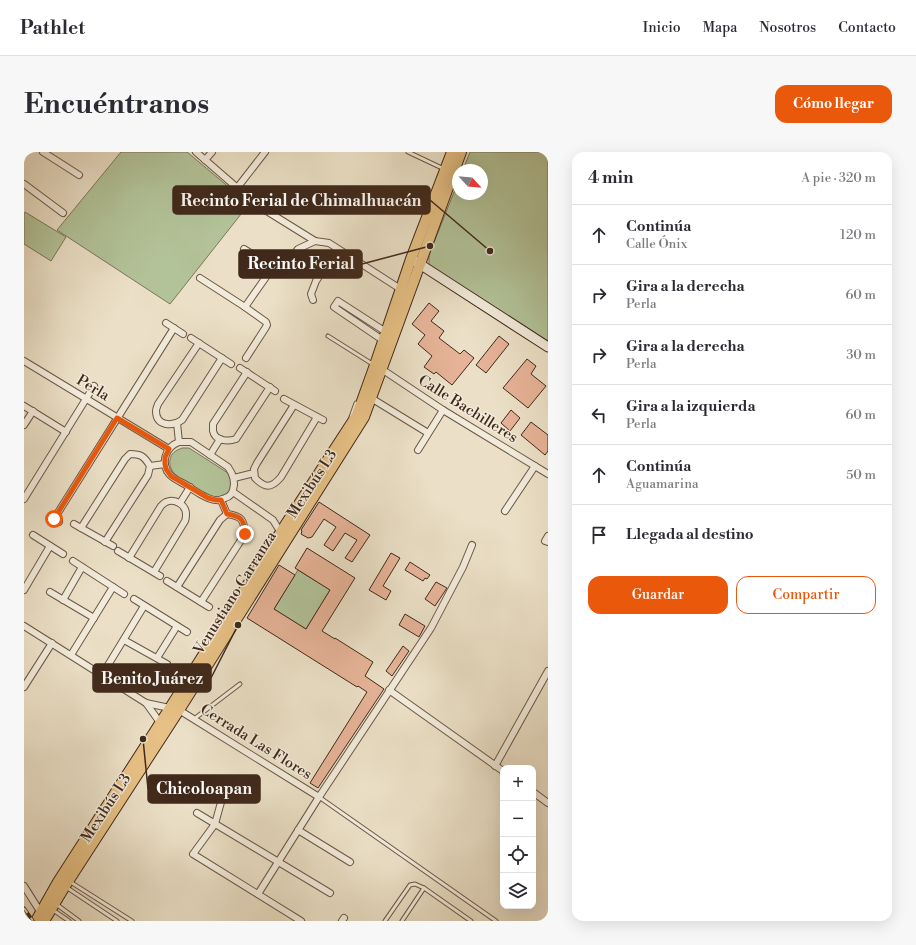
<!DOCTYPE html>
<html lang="es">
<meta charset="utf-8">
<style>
:root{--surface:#fff;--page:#f7f7f7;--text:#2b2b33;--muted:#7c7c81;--line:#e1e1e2;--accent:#ea580c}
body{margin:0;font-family:"Libre Bodoni",serif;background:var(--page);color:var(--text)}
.controls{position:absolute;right:12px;bottom:12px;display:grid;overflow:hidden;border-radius:8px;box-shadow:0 4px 16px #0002}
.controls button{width:36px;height:36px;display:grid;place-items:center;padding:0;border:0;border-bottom:1px solid var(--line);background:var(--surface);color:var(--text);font:20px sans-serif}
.compass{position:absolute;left:428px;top:12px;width:36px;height:36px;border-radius:50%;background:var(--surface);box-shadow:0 4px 16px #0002;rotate:116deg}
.stop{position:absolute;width:12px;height:12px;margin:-9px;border:3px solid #ea580c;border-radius:50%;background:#fff}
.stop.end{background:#ea580c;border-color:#fff;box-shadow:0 1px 4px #0008}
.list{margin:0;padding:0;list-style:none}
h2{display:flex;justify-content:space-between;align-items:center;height:52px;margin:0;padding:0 16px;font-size:17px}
h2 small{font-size:13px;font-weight:400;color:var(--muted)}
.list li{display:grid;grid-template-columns:26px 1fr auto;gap:12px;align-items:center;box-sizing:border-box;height:60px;padding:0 16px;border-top:1px solid var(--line)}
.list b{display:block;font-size:15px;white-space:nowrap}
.list p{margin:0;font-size:13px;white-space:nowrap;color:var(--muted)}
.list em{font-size:13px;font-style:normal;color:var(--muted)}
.actions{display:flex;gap:8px;padding:12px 16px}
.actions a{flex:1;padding:9px 0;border:1px solid var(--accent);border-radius:12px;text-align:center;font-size:14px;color:var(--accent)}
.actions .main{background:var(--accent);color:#fff}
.icon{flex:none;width:22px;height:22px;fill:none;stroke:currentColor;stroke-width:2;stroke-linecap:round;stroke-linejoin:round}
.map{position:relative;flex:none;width:524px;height:769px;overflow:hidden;border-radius:12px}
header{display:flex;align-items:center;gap:24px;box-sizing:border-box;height:56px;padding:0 20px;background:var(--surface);border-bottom:1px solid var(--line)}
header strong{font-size:19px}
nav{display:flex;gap:22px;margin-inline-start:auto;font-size:14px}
.intro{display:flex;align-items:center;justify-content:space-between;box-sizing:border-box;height:96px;padding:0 24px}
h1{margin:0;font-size:28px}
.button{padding:10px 18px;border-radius:12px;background:var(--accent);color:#fff;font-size:14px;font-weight:700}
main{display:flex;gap:24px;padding:0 24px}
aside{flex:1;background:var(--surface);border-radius:12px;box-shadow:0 4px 16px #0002}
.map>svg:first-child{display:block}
.green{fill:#b3c399;stroke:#7a765a}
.building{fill:#e6b398;stroke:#40291b}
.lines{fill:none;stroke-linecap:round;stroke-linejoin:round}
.lane-casing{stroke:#6b5746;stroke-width:5}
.street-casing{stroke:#6b5746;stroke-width:8}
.secondary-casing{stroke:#40291b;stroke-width:11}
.primary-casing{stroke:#40291b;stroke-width:12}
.lane{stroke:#f2ebdb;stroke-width:3}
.street{stroke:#f2ebdb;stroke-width:6}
.secondary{stroke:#f2ebdb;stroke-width:9}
.primary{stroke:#e6c084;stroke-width:10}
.rail-casing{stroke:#40291b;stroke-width:3.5}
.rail{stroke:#f2ebdb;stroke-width:2;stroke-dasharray:6;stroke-linecap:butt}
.route{stroke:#ea580c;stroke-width:5}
.labels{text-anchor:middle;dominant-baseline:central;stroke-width:3;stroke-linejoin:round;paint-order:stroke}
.street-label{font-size:15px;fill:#40291b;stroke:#f2ebdb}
.leader{fill:none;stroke:#40291b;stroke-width:1.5}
.callout-dot{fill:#40291b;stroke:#f2ebdb;stroke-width:1.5}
.callout{fill:#40291b;stroke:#40291b;stroke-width:1.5}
.callout-label{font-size:16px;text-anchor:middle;font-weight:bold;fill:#fff}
</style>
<header>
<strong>Pathlet</strong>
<nav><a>Inicio</a><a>Mapa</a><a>Nosotros</a><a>Contacto</a></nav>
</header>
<div class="intro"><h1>Encuéntranos</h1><a class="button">Cómo llegar</a></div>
<main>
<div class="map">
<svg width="524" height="769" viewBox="0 0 524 769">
<rect width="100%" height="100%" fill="#ebe0c7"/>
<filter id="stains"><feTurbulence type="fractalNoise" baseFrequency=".005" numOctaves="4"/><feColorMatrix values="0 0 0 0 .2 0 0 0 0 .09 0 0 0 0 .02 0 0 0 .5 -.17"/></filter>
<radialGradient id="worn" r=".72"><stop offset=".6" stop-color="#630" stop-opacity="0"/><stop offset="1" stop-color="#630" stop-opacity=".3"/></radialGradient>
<g class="green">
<polygon points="97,0 163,0 225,52 146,152 33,78"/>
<polygon points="446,0 524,0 524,189 405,113 405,103 434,30 434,42 458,42 458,18 439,18"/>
<polygon points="1,60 42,85 27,109 0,92 0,62"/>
<path d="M158,296H165L204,321C213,334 203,349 187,345C181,343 174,338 169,334C159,328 144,322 146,308C147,301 151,299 158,296Z"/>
<polygon points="274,418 306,438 282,477 250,457"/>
</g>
<g class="building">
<polygon points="405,151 415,159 407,169 420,179 415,186 436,202 440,198 450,206 428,233 412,220 410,222 400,215 408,204 394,192 401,183 388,172"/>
<polygon points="475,184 485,192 462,221 452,213"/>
<polygon points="503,207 512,214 507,222 522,234 504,256 479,236"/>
<polygon points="487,258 496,266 486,279 477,271"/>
<polygon points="507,270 524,283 524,299 521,303 497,283"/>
<polygon points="295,350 346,383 328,410 321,406 333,388 321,381 309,399 300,393 312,375 300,367 288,385 284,386 277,382 278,379 277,378"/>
<polygon points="283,396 331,426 298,479 311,487 311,486 349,510 341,524 360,537 294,636 286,631 343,540 334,534 333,535 223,466 255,413 271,423 250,457 282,477 306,438 271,416"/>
<polygon points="367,401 376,406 359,434 367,439 362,448 345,438"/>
<polygon points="386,410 406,423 403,427 401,426 399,429 381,418"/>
<polygon points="412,430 423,436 411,454 401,447"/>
<polygon points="381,462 401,474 395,485 375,473"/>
<polygon points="379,494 385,499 368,524 362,519"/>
</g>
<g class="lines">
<g class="lane-casing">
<g id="lane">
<polyline points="384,0 420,17"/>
<polyline points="304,184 350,213"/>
<polyline points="327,265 332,251"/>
<polyline points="170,567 216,532"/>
<polyline points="295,645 472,769"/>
<polyline points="48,728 48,731 108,769"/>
<polyline points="42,735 93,769"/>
<polyline points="32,752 55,769"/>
<polyline points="29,758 45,769"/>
<polyline points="361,769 386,733 391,732 400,736 447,769"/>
<polyline points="378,769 400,736"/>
</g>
</g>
<g class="street-casing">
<g id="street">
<polyline points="19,0 55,23"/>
<polyline points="172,0 233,53 291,89 305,91 378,138"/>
<polyline points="181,8 188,0"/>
<polyline points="0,32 39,61"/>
<polyline points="213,36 241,0"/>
<polyline points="220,97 249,115 256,115 264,110 274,97 291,89"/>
<polyline points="176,126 221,155 242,170 243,173 242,175 222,206"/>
<polyline points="289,148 287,142 292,129 313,97"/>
<polyline points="221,155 249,115"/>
<polyline points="142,171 159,182"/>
<polyline points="167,186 207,212"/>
<polyline points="360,189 310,155 314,149 362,180"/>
<path d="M175,191L134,252C133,255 132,257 132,259C132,274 148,275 158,268L198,206"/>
<polyline points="0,209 145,297"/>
<polyline points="216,216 251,239"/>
<polyline points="356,216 419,258 524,322"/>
<path d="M223,220L189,272C189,274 189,276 189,279C191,289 204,290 212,287L246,235"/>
<polyline points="347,246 404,281"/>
<polyline points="260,247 299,268"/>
<path d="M270,253L233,311L230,317L231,326C241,336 247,337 257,325L293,265"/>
<polyline points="0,254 42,280"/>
<polyline points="153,271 155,290"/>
<polyline points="0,273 9,259"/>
<path d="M155,290H167L204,315C209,322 212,329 209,338C208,342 205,345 201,346C198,347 195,349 192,348C183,348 170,338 162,333C157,330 150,327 146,323C136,312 141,295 155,290Z"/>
<polyline points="394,298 419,258"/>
<polyline points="186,303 196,287"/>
<polyline points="126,314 141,312"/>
<polyline points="210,326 230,321"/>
<polyline points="209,340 249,368 257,381"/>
<polyline points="0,347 70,234"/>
<polyline points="197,348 203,362"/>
<polyline points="156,351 166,335"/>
<polyline points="481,359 511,314"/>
<polyline points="35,370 30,367 150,176"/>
<polyline points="50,372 89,394"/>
<path d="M57,376L101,307L106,302C117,302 120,304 126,314L124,323L81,390"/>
<polyline points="9,383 39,402"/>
<polyline points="524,384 521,389 524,390"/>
<polyline points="94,399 136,424"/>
<path d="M105,406L137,354C138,353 140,351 142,350C151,346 162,353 162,362C162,365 162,367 161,369L130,420"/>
<polyline points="49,409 100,442"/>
<polyline points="143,429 185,455"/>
<path d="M153,435L196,368L203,362C218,364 220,368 221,382L177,450"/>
<polyline points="0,438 26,394"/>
<polyline points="26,440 70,466"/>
<polyline points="110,447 163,480"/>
<polyline points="39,448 58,415"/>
<polyline points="0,474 122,551 155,558 295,645"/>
<polyline points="100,488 143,512"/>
<polyline points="47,503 89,435"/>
<polyline points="133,506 153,474"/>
<polyline points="78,523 120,454"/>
<polyline points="0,535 28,491"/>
<polyline points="365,538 479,619"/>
<polyline points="122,551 137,572"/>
<polyline points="471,614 524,519"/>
<polyline points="192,632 199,643 191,672 169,702 277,769"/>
<polyline points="509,640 524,651"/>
<polyline points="173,661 306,741"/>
<polyline points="274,678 326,710"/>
<polyline points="0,734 17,761"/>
<polyline points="234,742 295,645 407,476 439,415 448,393"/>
<polyline points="318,769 320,766"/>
</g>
</g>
<g class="secondary-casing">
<polyline id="secondary" points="391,109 524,195"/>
</g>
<g class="primary-casing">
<g id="primary">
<polyline points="12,769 34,730 146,556 262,372 333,263 351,213 387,107 428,0"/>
<polyline points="20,769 41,734 155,558 340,265 437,0"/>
</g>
</g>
<use href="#lane" class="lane"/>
<use href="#street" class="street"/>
<use href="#secondary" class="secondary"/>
<use href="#primary" class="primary"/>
<g class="rail-casing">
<polyline id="rail" points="0,756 9,769"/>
</g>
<use href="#rail" class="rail"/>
</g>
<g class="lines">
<path class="route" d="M30,367L93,266L145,297L141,305V312L142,317L147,324L184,346L192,348H197L203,362C218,364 220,368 221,382"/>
</g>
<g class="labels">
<g class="street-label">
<text transform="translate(69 236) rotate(31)">Perla</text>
<text transform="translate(444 257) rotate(32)">Calle Bachilleres</text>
<text transform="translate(288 332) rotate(-57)">Mexibús L3</text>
<text transform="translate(211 441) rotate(-58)">Venustiano Carranza</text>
<text transform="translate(232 590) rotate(32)">Cerrada Las Flores</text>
<text transform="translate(82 656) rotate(-57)">Mexibús L3</text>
</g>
</g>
<path class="leader" d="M466 99L406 48M406 94L338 112M214 473L187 526M119 587L124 637"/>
<g class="callout-dot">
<circle cx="466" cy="99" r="4"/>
<circle cx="406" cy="94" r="4"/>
<circle cx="214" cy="473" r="4"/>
<circle cx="119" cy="587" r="4"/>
</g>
<g class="callout">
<rect x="149" y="34" width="257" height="28" rx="4"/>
<rect x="215" y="98" width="123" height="28" rx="4"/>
<rect x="69" y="512" width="118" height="28" rx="4"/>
<rect x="124" y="623" width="112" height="28" rx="4"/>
</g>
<g class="callout-label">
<text x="277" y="54">Recinto Ferial de Chimalhuacán</text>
<text x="277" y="117">Recinto Ferial</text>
<text x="128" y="532">Benito Juárez</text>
<text x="180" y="642">Chicoloapan</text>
</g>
<rect width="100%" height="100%" filter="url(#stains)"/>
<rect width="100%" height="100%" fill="url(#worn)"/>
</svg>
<div class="controls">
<button>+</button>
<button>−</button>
<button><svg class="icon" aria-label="locate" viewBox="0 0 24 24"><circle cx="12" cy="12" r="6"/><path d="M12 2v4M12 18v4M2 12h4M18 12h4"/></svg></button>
<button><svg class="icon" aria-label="layers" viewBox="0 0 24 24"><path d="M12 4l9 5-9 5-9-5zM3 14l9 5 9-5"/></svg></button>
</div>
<svg class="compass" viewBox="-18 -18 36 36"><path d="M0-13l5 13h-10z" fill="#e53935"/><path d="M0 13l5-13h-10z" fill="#7c7c81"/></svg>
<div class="stop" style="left:30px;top:367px"></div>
<div class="stop end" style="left:221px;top:382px"></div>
</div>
<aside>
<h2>4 min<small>A pie · 320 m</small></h2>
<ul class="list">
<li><svg class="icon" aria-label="ahead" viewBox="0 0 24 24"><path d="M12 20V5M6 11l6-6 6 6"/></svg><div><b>Continúa</b><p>Calle Ónix</p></div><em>120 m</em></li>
<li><svg class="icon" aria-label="right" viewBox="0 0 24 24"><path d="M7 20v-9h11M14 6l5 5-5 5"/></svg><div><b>Gira a la derecha</b><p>Perla</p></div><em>60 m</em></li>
<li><svg class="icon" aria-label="right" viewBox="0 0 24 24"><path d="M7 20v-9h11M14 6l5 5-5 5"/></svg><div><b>Gira a la derecha</b><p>Perla</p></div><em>30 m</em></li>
<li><svg class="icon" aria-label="left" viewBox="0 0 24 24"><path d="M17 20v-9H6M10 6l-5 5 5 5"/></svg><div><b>Gira a la izquierda</b><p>Perla</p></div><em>60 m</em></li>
<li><svg class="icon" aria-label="ahead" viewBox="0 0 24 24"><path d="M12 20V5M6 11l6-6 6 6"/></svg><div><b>Continúa</b><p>Aguamarina</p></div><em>50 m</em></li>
<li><svg class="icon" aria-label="arrive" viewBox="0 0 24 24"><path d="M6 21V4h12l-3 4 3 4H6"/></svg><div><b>Llegada al destino</b></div></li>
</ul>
<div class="actions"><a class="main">Guardar</a><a>Compartir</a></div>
</aside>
</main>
